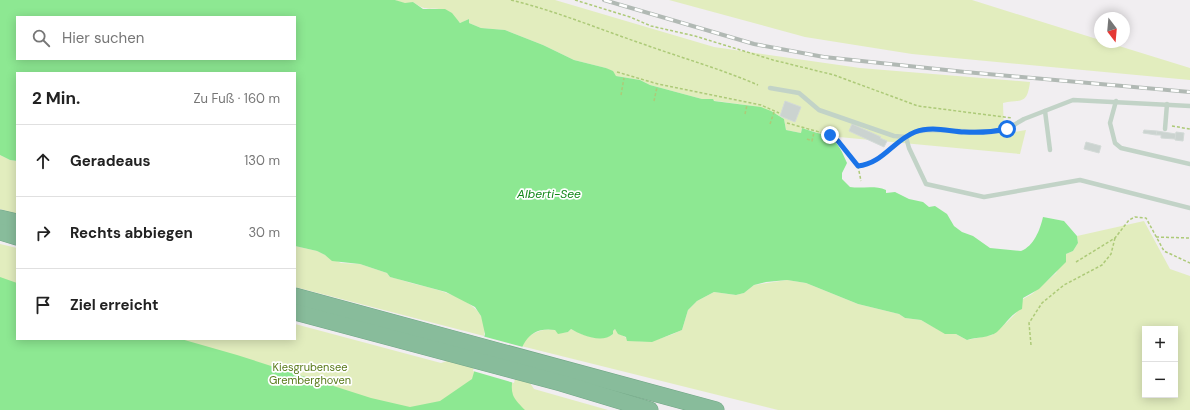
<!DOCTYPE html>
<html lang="de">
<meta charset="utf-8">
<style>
:root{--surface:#fff;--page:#f2f2f2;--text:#222;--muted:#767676;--line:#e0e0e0}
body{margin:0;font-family:"DM Sans",sans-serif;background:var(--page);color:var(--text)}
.controls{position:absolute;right:12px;bottom:12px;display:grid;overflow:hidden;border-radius:0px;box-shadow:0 2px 10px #0003}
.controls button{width:36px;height:36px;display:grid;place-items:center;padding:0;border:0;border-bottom:1px solid var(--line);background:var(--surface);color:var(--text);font:20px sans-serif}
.compass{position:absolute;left:1094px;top:12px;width:36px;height:36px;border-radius:50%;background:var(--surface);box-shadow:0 2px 10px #0003;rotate:164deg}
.stop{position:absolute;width:12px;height:12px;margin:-9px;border:3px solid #1a73e8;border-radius:50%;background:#fff}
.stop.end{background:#1a73e8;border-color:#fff;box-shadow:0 1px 4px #0008}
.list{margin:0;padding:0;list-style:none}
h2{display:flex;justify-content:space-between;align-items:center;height:52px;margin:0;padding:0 16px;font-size:17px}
h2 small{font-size:13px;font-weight:400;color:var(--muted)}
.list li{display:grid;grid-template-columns:26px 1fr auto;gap:12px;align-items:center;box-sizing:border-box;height:72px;padding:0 16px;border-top:1px solid var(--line)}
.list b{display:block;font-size:15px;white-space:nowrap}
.list em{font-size:13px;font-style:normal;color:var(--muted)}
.icon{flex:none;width:22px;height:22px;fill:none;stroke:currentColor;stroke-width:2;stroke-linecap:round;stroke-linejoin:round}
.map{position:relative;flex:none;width:1190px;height:410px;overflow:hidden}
.search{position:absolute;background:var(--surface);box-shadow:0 2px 10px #0003;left:16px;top:16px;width:280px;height:44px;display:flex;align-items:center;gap:10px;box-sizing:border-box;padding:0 14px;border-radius:0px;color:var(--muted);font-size:15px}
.panel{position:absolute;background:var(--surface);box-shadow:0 2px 10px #0003;left:16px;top:72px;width:280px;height:268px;border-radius:0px}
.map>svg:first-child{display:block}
.green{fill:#e2edbe;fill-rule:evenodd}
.water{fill:#8de892;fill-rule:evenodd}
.pier{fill:#f1eef1}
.building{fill:#cbd3d0;stroke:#d3dad7}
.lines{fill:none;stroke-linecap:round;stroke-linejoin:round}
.highway-casing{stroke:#73a787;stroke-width:17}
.path{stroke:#adca78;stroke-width:1.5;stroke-dasharray:3 2;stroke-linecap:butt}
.lane{stroke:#c2d3c7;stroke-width:4.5}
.highway{stroke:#88bc9b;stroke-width:16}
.rail-casing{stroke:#b1b9b4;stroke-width:4}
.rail{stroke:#fff;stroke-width:2.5;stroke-dasharray:8;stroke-linecap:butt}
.route{stroke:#1a73e8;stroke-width:5}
.labels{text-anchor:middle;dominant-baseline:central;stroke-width:3.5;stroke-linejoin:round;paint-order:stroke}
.park-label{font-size:11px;fill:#597a1a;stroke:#fff}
.water-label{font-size:12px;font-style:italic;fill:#128718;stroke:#fff}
</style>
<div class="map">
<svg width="1190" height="410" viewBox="0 0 1190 410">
<rect width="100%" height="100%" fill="#f1eef1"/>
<g class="green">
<path d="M395,0H555L714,47L860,68L1030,82C1027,105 1022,99 1003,103L1004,134L1026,130L1020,154L828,136L802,128L801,133L786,130L784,119L778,115L753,106L702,99L650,85L640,80L616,76L606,68L574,60L543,45L505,30L481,28L469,23V19L461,23C454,19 452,12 443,10C429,6 428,13 413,2C408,5 401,3 395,0Z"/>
<polygon points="669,0 972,0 1100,40 1100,42 1106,42 1190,68 1190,80 912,54 805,37"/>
<polygon points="0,155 10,160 17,161 17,214 0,209"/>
<path d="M1144,221L1170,269L1190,276V410H778L521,346C528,334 541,328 555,330L559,333L568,332L571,329C582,335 602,343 613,334V331L615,329C634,350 660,340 682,330L688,310L697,301L714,292L736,295L744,293L754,285L787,280L806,283L858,304L899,314L905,318L921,320L941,331L956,334L967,340L992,335L1007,322L1016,313L1023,299L1032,294L1056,273L1066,254L1073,251L1078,243L1077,236ZM1145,329H1175V395H1145Z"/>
<polygon points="0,244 17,248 17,339 295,339 295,324 441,363 447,361 530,383 534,389 608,410 0,410"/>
<path d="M295,246L317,251L341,263L360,264L387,273L390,277C400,279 409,283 419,285C443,291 491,302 484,336L295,287Z"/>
</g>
<path class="water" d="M0,0H395L405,3L413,2L423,9H445L452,13L460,23L469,19V23L481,28L505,30L543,45L574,60L606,68L613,71L616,76L640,80L650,85L702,99H713L714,101L761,107L771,111L784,119L786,130L801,133L802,128C831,138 835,134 847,163L842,173V179L850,187C862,189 874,185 886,190V193L895,192L909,199L923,202L929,207L935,206L947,214L954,226L962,232L973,236L990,248L1021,251C1034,246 1040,230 1043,217L1064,221L1077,236L1078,243L1073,251L1066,254V262L1039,289L1023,298L1022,309C1012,313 1005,325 997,332C989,338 976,337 967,340L956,334H945L921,320L905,318L899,314L858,304L806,283L787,280L766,282L754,285L744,293L736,295L714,292L697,301L688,310L682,330L652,342L627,341L626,337L618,334L615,329L613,331V334C602,344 581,335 571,329L568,332L558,334L555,330C527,326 521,346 516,368C513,376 510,386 513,395C515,400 521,406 525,410H0V277L17,283V339H181L237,355L371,398L410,407L440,401L472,379L485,334L481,316L475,307L446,292L390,277L387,273L360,264L332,261L325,255L317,251L295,246V73H17V161L10,160L0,155ZM17,17H295V59H17Z"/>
<polygon class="pier" points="482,336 523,347 514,383 473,371"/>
<g class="building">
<polygon points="785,101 801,107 795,122 780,116"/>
<polygon points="852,124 881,137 880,138 887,141 884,147 849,131"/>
<polygon points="1144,130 1157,131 1156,135 1143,133"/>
<polygon points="1157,131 1176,134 1175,139 1161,138 1161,135 1156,135"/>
<polygon points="1176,132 1184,133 1183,141 1175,140"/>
<polygon points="1086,142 1101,146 1099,153 1084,149"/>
</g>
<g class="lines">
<g class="highway-casing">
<g id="highway">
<polyline points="0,218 17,222"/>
<polyline points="0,232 17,237"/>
<polyline points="295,296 716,410"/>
<polyline points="295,312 561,383 650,410"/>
</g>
</g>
<g class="path">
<path d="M511,0C556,11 599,29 643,44C682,58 721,69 758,85"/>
<polyline points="575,0 630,17 651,26 695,36 773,60 834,75 918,106 1012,118"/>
<polyline points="617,72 658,84 761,105 779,113"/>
<polyline points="621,95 624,78"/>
<polyline points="654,101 657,87"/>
<polyline points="745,114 747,105"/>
<polyline points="787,123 830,135 838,141 858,166 867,165 899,143"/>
<polyline points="770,124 774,112"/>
<polyline points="1172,126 1190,129"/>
<polyline points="807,139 812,141 814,132"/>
<polyline points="858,166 861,181"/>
<polyline points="1156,237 1190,238"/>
<polyline points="1076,262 1115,238 1129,220 1135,217 1146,218 1164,251 1190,263"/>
<polyline points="1031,345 1029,323 1042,303 1064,285 1102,265 1111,254 1115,238"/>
</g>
<g class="lane">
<polyline points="770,88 799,93 819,110 894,136 906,137 915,132 927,130 991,132 1007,129 1024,119 1073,100 1190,106"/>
<polyline points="1116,101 1110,123 1115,143 1121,148 1190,164"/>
<polyline points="1045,111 1050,150"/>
<polyline points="1165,129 1167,104"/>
<polyline points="906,137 909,148 926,184 984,197 1080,180 1190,208"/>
</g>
<use href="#highway" class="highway"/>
<g class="rail-casing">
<polyline id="rail" points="604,0 754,44 824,57 965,72 1190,92"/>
</g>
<use href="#rail" class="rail"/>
</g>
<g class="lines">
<path class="route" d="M830,135L838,141L858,166C882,164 894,140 915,132C931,126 948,131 964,132C979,133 993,132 1007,129"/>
</g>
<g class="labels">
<g class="park-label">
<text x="310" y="367">Kiesgrubensee<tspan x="310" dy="13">Gremberghoven</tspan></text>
</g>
<g class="water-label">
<text x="549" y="194">Alberti-See</text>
</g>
</g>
</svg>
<div class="controls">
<button>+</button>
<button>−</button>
</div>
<svg class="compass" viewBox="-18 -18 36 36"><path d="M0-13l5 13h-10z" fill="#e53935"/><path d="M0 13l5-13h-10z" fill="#767676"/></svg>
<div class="stop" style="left:1007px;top:129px"></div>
<div class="stop end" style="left:830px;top:135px"></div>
<div class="search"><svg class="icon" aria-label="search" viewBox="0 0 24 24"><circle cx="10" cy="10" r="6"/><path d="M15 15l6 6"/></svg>Hier suchen</div>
<section class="panel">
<h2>2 Min.<small>Zu Fuß · 160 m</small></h2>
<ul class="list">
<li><svg class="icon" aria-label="ahead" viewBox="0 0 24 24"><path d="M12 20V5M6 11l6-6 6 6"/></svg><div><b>Geradeaus</b></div><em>130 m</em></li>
<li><svg class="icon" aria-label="right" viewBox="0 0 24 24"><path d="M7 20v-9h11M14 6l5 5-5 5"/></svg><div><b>Rechts abbiegen</b></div><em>30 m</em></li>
<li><svg class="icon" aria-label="arrive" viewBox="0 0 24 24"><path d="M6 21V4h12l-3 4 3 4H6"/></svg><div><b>Ziel erreicht</b></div></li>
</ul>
</section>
</div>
